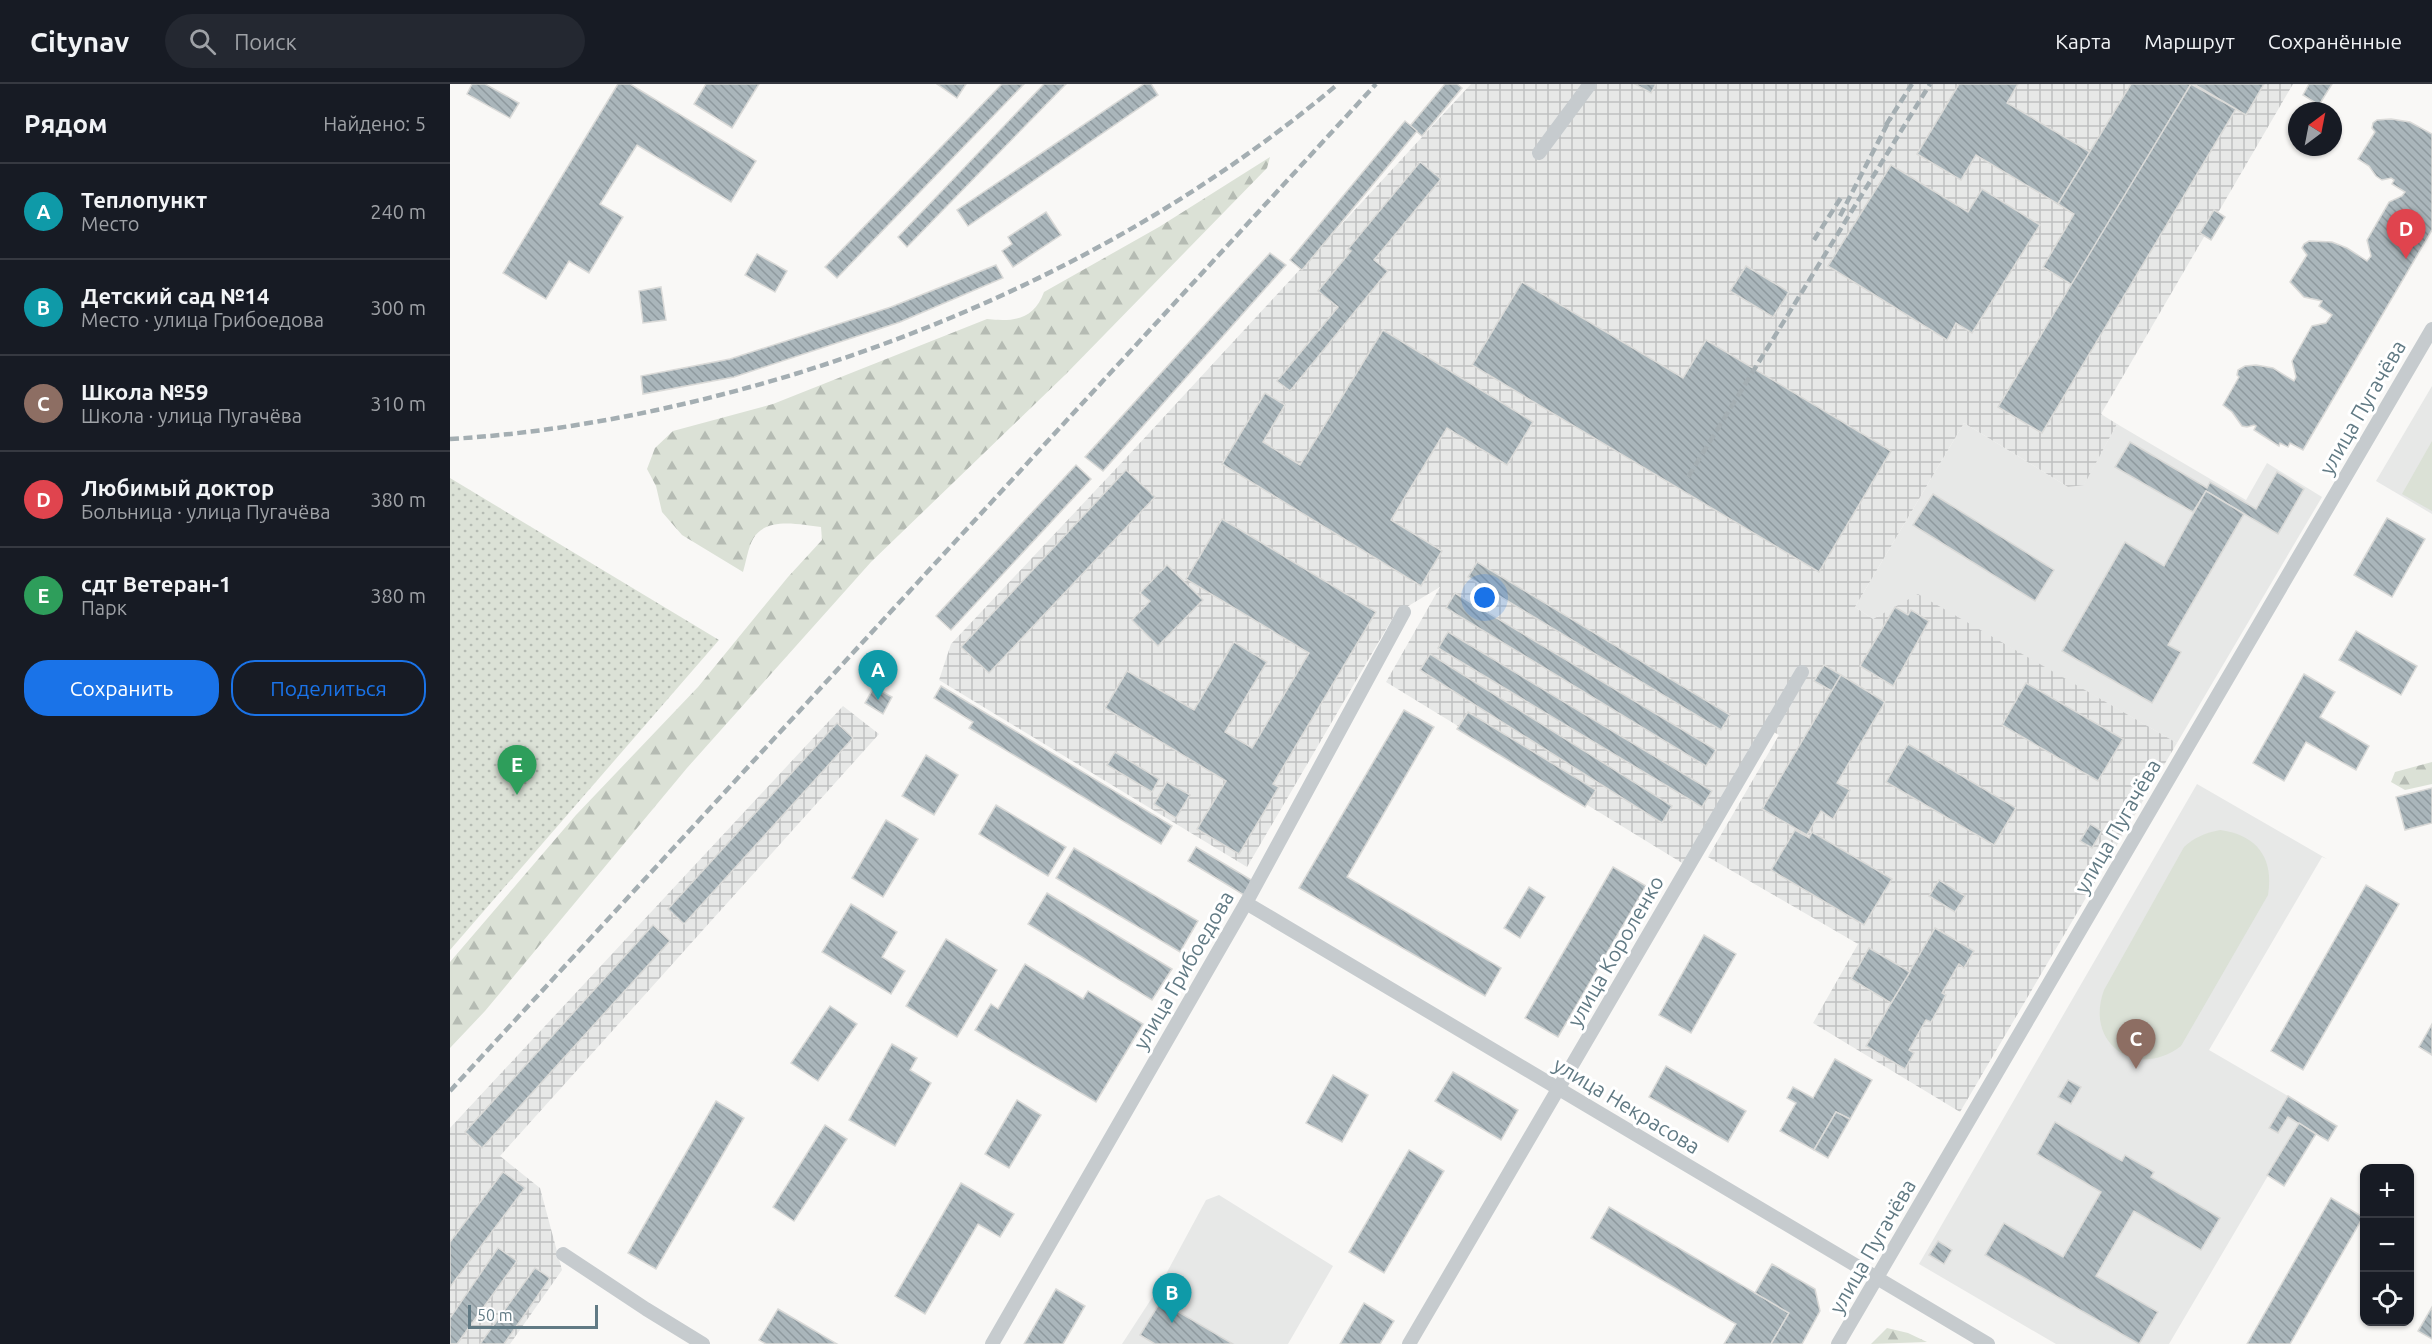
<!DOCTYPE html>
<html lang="ru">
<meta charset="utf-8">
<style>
:root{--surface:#171b24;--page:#242831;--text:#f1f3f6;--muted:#9ea1a6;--line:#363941;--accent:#1a73e8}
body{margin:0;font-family:Ubuntu,sans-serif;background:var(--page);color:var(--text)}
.controls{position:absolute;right:18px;bottom:18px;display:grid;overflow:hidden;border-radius:12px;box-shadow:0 2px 4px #0004}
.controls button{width:54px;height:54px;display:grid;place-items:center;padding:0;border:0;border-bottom:2px solid var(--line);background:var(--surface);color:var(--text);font:30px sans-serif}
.compass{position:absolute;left:1838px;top:18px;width:54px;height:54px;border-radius:50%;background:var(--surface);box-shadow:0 2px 4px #0004;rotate:32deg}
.scale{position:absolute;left:18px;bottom:15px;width:130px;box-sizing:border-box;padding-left:6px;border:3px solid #617a84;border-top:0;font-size:16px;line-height:21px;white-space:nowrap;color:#617a84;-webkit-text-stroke:4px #fff;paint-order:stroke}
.you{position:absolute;left:1035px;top:514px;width:21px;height:21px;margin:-15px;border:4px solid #fff;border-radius:50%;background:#1a73e8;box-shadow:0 0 0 9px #1a73e833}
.badge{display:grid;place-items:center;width:39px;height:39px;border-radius:50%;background:var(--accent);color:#fff;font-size:20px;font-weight:700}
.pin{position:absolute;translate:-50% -50px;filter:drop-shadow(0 2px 3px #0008)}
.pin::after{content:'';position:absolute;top:32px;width:21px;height:18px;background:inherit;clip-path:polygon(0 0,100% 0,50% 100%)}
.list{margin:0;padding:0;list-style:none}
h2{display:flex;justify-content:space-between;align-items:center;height:78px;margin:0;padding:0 24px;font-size:26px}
h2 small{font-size:20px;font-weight:400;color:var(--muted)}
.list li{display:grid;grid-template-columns:39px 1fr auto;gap:18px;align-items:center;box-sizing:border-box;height:96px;padding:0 24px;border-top:2px solid var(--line)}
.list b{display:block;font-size:22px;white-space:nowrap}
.list p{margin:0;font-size:20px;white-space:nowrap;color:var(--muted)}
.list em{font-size:20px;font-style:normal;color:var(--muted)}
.actions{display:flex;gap:12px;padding:18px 24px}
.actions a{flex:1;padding:14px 0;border:2px solid var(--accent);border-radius:24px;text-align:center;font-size:21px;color:var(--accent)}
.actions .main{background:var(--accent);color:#fff}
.icon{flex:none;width:33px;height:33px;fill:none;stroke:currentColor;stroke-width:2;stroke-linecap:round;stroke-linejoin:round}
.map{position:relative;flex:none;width:1982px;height:1260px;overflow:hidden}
header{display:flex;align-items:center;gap:36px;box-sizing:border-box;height:84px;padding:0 30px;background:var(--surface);border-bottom:2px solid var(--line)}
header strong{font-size:28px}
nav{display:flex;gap:33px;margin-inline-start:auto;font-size:21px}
.search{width:420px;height:54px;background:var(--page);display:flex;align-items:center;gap:15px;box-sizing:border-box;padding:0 21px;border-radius:33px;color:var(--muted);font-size:22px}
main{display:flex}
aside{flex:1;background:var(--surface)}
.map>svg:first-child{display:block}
.built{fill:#e7e8e7}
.industrial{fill:url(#industrial-grid)}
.forest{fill:url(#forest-firs)}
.park{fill:#dbe1d6}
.garden{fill:url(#garden-dots)}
.building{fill:url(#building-back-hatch);stroke:#dadad8;stroke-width:1.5}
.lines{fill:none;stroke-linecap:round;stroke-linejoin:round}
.minor{stroke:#c6cbce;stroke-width:14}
.rail{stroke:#a4aeb2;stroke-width:4.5;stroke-dasharray:9 4.5;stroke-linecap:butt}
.labels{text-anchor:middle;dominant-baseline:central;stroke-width:6;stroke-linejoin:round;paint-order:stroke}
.street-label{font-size:21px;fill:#617a84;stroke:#fff}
</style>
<header>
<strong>Citynav</strong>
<div class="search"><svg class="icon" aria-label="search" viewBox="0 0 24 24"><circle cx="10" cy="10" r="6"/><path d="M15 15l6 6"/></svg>Поиск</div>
<nav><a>Карта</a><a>Маршрут</a><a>Сохранённые</a></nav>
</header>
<main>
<aside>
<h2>Рядом<small>Найдено: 5</small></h2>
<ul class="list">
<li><span class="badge" style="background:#0f9aa8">A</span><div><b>Теплопункт</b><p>Место</p></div><em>240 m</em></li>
<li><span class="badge" style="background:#0f9aa8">B</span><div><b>Детский сад №14</b><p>Место · улица Грибоедова</p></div><em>300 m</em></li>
<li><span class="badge" style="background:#8d6e63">C</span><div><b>Школа №59</b><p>Школа · улица Пугачёва</p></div><em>310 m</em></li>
<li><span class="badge" style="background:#e0444e">D</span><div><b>Любимый доктор</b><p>Больница · улица Пугачёва</p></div><em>380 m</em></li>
<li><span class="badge" style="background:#2e9e5b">E</span><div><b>сдт Ветеран-1</b><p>Парк</p></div><em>380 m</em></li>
</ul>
<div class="actions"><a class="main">Сохранить</a><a>Поделиться</a></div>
</aside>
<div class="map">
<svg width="1982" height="1260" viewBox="0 0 1982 1260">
<defs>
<pattern id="industrial-grid" width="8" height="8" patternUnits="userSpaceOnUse" patternTransform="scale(1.5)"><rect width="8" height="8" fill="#e7e8e7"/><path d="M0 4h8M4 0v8" fill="none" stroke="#bfc1c1"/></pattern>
<pattern id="forest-firs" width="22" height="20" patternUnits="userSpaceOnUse" patternTransform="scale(1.5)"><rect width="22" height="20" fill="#dbe1d6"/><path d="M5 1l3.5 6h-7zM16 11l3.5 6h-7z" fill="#b5bbb3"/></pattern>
<pattern id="garden-dots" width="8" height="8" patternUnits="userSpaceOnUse" patternTransform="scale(1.5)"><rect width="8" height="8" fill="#dbe1d6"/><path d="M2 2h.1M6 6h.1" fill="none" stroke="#b5bbb3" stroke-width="1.8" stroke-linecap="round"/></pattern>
<pattern id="building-back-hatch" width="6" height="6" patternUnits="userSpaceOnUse" patternTransform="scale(1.5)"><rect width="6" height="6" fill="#aab6bb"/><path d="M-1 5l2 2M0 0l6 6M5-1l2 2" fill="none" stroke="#8e999e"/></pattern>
</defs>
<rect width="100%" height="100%" fill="#f9f8f6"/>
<g class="built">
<polygon points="1982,302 1982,430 1926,397"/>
<polygon points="1514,339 1618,403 1634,400 1667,340 1796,416 1817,379 1872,413 1727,659 1468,511 1423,535 1405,523"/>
<polygon points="1747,700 1877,775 1872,773 1759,966 1838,1012 1819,1044 1828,1049 1838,1033 1849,1039 1719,1260 1606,1260 1469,1180"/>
<polygon points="769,1111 883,1182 838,1260 672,1260 709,1203 756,1116"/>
</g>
<g class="industrial">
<polygon points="1021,0 1843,0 1651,330 1667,340 1634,401 1618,403 1514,339 1405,523 1423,535 1468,510 1727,659 1510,1028 1363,939 1408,860 1258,773 1329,651 1316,644 1237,782 936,598 990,503 945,530 797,783 489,596 501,560 676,374"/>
<polygon points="393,622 429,650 50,1072 90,1104 112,1186 60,1260 0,1260 0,1044"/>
</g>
<g class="forest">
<path d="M820,73L817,84L615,291L421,478L237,684L35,927L0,964V878L126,731L248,603L338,493L372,456L371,443C350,441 316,432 303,455C298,464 296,478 293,488L232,451L212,428L206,402L197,385L205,364L223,347L323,320L537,235C563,238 584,236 594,208L709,143Z"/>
<polygon points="1982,678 1982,700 1955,706 1941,698 1945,688"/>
<polygon points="1437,1244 1458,1249 1477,1258 1421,1260"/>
</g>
<g class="park">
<polygon points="1982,357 1982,427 1952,410"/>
<path d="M1770,746C1807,751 1824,774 1818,811L1731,962C1687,996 1634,960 1654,906L1734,763C1745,753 1755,749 1770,746Z"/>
</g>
<polygon class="garden" points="0,394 269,556 0,866"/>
<g class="building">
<polygon points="22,0 35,0 69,19 60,34 17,10"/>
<polygon points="168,0 180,0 306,77 281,118 187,61 150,120 173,133 139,189 119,177 96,215 53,189"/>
<polygon points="256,0 309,0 282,44 244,20"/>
<polygon points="487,0 516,0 507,14"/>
<polygon points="552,0 574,0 387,194 375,183"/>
<polygon points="594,0 616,0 457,163 448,153"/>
<polygon points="694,0 701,0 708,11 518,142 507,126"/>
<polygon points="995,0 1007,0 1012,4 972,52 960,42"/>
<polygon points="1185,0 1206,0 1201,9"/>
<polygon points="1509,0 1568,0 1557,19 1640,68 1608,120 1526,71 1511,96 1467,70"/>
<polygon points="1681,0 1741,0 1622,201 1593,183 1624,130 1608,120"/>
<polygon points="1741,0 1786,25 1592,349 1548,323"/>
<polygon points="1744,0 1814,0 1796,31"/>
<polygon points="1859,0 1882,0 1869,21 1853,11"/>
<polygon points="1941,35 1960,38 1982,50 1982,146 1853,366 1840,359 1838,363 1830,359 1829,362 1804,346 1806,342 1804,341 1797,343 1792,342 1782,328 1773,321 1789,293 1787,291 1788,286 1795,282 1806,281 1823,284 1844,297 1846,293 1842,277 1862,242 1876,239 1882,231 1869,222 1872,217 1854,213 1840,198 1857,171 1852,164 1854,160 1859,157 1882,158 1897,164 1917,177 1921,172 1917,156 1939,118 1952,112 1955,108 1942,100 1944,96 1941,94 1932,96 1926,92 1919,82 1908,75 1925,48 1922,44 1923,39 1927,36"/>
<polygon points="955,37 967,47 852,186 840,176"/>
<polygon points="970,78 991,95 924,176 938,187 840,307 827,297 888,223 868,207 901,167 898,165"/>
<polygon points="1441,81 1518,128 1532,105 1590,141 1522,249 1506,239 1497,256 1378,182"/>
<polygon points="1764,126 1775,133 1761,156 1750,149"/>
<polygon points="596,128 611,151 563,183 552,167 562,160 558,153"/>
<polygon points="820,169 836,181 653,387 635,373"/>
<polygon points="307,170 337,187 325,208 295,191"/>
<polygon points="546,181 553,194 450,238 284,293 193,310 191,292 280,275 441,223"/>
<polygon points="1296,182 1339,208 1323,233 1280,207"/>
<polygon points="1072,198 1233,294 1256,256 1441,367 1369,488 1022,281"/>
<polygon points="211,203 216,236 193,239 189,207"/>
<polygon points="933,246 1083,338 1057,381 997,344 941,436 992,467 971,502 772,380 815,309 835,321 813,358 850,381"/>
<polygon points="1680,358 1757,404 1760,398 1806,425 1827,388 1854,405 1828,450 1756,407 1743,428 1665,383"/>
<polygon points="626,381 641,395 501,546 486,532"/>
<polygon points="676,386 705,413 539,589 511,563"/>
<polygon points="1756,407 1794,430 1718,561 1731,568 1702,619 1612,567 1675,458 1714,482"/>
<polygon points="1483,410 1604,486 1585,517 1463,441"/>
<polygon points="1937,434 1975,455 1942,513 1904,491"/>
<polygon points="772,435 926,528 823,700 829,703 789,770 747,745 776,697 655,624 677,587 744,626 784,558 817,578 775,648 802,664 859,569 736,495"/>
<polygon points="1027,478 1280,631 1271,646 1018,493"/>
<polygon points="717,481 753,516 708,562 682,536 700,517 690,509"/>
<polygon points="1005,509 1266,666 1256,682 996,524"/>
<polygon points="1445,523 1458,531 1461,526 1479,537 1443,602 1410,582"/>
<polygon points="1906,547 1967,582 1951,611 1889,576"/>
<polygon points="998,548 1262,707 1252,723 988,564"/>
<polygon points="980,570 1222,722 1212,739 970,586"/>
<polygon points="1374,581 1391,591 1382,607 1364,597"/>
<polygon points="1854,590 1885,608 1870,633 1919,662 1906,686 1856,658 1834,697 1803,679"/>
<polygon points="1391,591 1435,618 1387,699 1400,706 1383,735 1371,727 1357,751 1312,725"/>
<polygon points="1576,599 1673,655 1648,697 1552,641"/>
<polygon points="491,602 722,742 711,760 519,644 523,638 484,614"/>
<polygon points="424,603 442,613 433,630 415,619"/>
<polygon points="954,626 984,643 897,793 1051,884 1035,912 849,804"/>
<polygon points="1018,628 1146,706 1135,723 1007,645"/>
<polygon points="387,639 403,654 234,840 218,825"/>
<polygon points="1458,660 1566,724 1544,761 1436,698"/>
<polygon points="665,668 709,695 702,708 657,681"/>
<polygon points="476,671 508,691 484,731 452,712"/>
<polygon points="717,698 740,711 726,734 704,720"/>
<polygon points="1982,704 1982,739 1955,746 1946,713"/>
<polygon points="546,721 616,763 598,792 529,750"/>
<polygon points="436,736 468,755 433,813 402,794"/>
<polygon points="1640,740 1652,747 1642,764 1630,757"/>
<polygon points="1345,746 1359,754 1362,748 1442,795 1414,841 1321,786"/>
<polygon points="746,763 803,797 794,811 738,777"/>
<polygon points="624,764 748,837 730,868 606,794"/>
<polygon points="1163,783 1196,802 1108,953 1075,934"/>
<polygon points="1489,796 1515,812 1505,828 1479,812"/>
<polygon points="1916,801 1949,820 1853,986 1821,967"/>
<polygon points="1079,803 1095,813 1070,854 1054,844"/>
<polygon points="597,809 722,885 702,916 578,840"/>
<polygon points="401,820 447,848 432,873 455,887 441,910 372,868"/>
<polygon points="203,841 220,857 32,1064 15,1048"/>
<polygon points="1485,844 1524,867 1514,884 1509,880 1492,909 1496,911 1481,938 1476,936 1459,966 1464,969 1455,985 1416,962"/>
<polygon points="1254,851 1286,870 1241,949 1209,931"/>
<polygon points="496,855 547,886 507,953 456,922"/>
<polygon points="1419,864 1460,888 1441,919 1401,895"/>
<polygon points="575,880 633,915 638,907 693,940 646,1018 525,946 541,920 548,925"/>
<polygon points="380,922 407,940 368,997 341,979"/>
<polygon points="1982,940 1982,971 1969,963"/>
<polygon points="442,960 467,974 460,986 481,999 445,1062 399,1036"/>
<polygon points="1385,975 1422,996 1400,1035 1386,1028 1364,1066 1330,1047 1346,1019 1337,1014 1343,1003 1363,1014"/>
<polygon points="1216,982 1296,1027 1278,1058 1199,1013"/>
<polygon points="1003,988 1068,1026 1051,1056 985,1017"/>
<polygon points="883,991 918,1011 892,1058 856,1039"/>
<polygon points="1618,996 1631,1003 1621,1020 1608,1013"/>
<polygon points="1838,1012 1887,1042 1878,1057 1838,1033 1828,1049 1819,1044"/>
<polygon points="567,1016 591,1031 559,1084 535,1070"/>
<polygon points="266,1017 294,1034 206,1185 178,1169"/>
<polygon points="1386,1028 1400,1035 1378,1074 1364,1066"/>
<polygon points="1605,1038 1672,1077 1675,1071 1704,1088 1701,1093 1770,1134 1751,1166 1684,1127 1646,1192 1708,1228 1689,1260 1535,1171 1554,1139 1613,1173 1651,1108 1587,1070"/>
<polygon points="1849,1039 1866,1050 1834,1102 1817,1091"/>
<polygon points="375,1041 397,1055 344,1137 323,1123"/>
<polygon points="959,1066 994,1087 934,1189 899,1168"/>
<polygon points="53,1088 75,1104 0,1203 0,1158"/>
<polygon points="511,1099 564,1130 550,1153 528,1140 475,1230 445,1212"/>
<polygon points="1881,1114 1913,1133 1840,1260 1797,1260"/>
<polygon points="1159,1123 1339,1229 1321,1260 1274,1260 1286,1240 1141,1154"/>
<polygon points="1488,1157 1502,1166 1494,1180 1479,1171"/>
<polygon points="48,1164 67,1177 7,1260 0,1260 0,1234"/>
<polygon points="1322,1180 1365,1205 1370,1227 1352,1260 1321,1260 1339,1229 1305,1209"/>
<polygon points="85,1184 100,1194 54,1260 30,1260"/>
<polygon points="720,1202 734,1210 725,1226 783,1260 705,1260 690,1251"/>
<polygon points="606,1205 635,1222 613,1260 574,1260"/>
<polygon points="914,1219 944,1237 930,1260 890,1260"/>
<polygon points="1982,1223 1982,1255 1968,1247"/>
<polygon points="328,1225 387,1260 316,1260 309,1256"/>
</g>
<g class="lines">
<g class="minor">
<polyline points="1089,69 1140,0"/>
<polyline points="796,819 1538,1260"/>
<polyline points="113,1170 196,1225 253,1260"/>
<polyline points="542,1260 796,819 954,528"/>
<polyline points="959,1260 1352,588"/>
<polyline points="1388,1260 1982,245"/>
</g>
<g class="rail">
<polyline points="1436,41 1462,0"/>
<polyline points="1390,132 1441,33"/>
<polyline points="1364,156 1392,112"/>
<path d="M0,355C117,348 233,324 345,290C545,228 727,135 888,0"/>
<polyline points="1238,393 1480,0"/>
<polyline points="0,1007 926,0"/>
</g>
</g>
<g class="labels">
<g class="street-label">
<text transform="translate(1912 323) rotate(-60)">улица Пугачёва</text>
<text transform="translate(1667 742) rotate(-60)">улица Пугачёва</text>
<text transform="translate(1165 867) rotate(-60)">улица Короленко</text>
<text transform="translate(733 886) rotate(-60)">улица Грибоедова</text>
<text transform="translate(1177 1021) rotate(31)">улица Некрасова</text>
<text transform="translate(1422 1162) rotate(-60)">улица Пугачёва</text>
</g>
</g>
</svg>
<div class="controls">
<button>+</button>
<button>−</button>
<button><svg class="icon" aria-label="locate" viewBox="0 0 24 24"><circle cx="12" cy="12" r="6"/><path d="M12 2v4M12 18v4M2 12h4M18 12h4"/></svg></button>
</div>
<svg class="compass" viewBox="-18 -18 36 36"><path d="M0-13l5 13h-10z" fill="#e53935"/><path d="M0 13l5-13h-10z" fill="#9ea1a6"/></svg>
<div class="scale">50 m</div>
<div class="you"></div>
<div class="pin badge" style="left:428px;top:616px;background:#0f9aa8">A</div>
<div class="pin badge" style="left:722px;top:1239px;background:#0f9aa8">B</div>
<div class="pin badge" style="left:1686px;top:985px;background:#8d6e63">C</div>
<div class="pin badge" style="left:1956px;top:175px;background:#e0444e">D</div>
<div class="pin badge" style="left:67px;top:711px;background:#2e9e5b">E</div>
</div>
</main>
